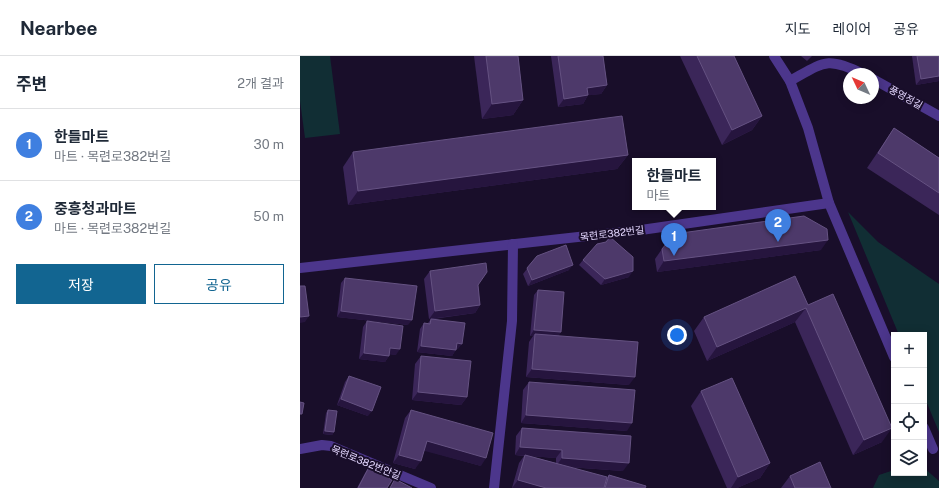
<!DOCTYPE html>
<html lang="ko">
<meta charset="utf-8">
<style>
:root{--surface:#fff;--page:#f6f6f7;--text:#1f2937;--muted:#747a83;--line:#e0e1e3;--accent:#126591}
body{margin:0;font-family:"Public Sans","Noto Sans KR",sans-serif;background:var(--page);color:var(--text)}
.controls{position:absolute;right:12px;bottom:12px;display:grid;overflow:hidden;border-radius:0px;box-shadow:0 2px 10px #0003}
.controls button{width:36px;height:36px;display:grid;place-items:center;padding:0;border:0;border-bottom:1px solid var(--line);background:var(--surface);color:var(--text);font:20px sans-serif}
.compass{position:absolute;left:543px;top:12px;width:36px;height:36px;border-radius:50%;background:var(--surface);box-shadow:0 2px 10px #0003;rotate:314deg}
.you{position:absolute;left:377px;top:279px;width:14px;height:14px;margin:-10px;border:3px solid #fff;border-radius:50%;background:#1a73e8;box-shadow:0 0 0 6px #1a73e833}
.badge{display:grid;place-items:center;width:26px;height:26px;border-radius:50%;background:var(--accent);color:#fff;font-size:13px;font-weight:700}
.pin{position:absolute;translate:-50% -33px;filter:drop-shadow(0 1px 2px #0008)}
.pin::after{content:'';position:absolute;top:21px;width:14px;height:12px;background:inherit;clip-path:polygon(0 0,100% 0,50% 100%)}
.popup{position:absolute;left:332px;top:102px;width:84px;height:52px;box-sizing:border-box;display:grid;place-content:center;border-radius:0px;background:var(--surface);filter:drop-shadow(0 1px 3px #0005);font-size:13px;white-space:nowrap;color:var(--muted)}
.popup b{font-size:15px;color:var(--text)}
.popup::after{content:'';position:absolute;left:50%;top:100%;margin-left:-8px;border:8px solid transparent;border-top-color:var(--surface)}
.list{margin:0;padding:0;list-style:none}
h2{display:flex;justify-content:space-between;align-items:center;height:52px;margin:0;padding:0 16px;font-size:17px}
h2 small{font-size:13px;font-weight:400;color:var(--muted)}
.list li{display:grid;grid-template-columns:26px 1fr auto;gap:12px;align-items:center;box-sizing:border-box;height:72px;padding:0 16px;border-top:1px solid var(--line)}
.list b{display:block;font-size:15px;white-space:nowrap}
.list p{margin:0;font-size:13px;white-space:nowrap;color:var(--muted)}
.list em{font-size:13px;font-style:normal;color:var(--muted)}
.actions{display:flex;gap:8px;padding:12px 16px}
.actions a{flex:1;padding:9px 0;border:1px solid var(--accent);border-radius:0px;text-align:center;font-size:14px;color:var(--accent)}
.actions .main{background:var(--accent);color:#fff}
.icon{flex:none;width:22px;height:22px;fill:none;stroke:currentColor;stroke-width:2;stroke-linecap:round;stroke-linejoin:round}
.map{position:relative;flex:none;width:639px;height:432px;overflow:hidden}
header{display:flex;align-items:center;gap:24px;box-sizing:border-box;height:56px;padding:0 20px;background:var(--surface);border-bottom:1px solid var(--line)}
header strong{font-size:19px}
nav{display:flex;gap:22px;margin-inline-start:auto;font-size:14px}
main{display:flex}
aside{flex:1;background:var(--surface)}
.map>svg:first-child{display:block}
.green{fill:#112e34}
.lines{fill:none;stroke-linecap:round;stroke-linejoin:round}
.minor{stroke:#4c368c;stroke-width:10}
.wall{fill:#3b2659;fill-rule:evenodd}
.shaded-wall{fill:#26153e}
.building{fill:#4d396a;stroke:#655282}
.labels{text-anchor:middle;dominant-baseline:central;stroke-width:4;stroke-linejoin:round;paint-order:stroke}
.street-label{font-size:10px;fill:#e4d7ff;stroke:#190e2a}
</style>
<header>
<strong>Nearbee</strong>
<nav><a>지도</a><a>레이어</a><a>공유</a></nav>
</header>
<main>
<aside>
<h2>주변<small>2개 결과</small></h2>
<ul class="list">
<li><span class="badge" style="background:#3f7fe0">1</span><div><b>한들마트</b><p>마트 · 목련로382번길</p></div><em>30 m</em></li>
<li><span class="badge" style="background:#3f7fe0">2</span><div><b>중흥청과마트</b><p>마트 · 목련로382번길</p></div><em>50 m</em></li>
</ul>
<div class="actions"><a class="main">저장</a><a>공유</a></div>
</aside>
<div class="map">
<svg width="639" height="432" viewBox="0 0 639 432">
<rect width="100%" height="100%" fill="#190e2a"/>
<g class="green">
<polygon points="0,0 30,0 40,78 5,82 0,45"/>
<polygon points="548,156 578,186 639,228 639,376 624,340 624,279 599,279"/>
<polygon points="624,412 639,425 639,432 573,432 579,419 594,414 594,417 624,417"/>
</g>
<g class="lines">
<g class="minor">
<polyline points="474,0 490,25 508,72 529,147 594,301"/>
<polyline points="573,23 639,60"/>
<path d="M490,25C524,6 527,0 563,18"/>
<polyline points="0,212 341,174 529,147"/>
<polyline points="624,372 633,393"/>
<polyline points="0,393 22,389 31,390 131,432"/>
<polyline points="194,432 212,265 213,188"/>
</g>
</g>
<g class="wall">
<polygon points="174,0 218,0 223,44 213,59 182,63"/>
<polygon points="251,0 303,0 307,29 301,38 288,39 283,48 258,51"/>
<polygon points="380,0 434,0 462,60 452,74 422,89"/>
<polygon points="501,0 512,0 507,5"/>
<polygon points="612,0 639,0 639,25 616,29"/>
<polygon points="594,72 639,102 639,159 567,112"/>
<polygon points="53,96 328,99 317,113 48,149 43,111"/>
<polygon points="362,193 521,194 357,216 355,203"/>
<polygon points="237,200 269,214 228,230 223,218"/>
<polygon points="283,204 329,221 301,229 279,209"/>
<polygon points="130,215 178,230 180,249 175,257 133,263 158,293 156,293 152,300 117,296 120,273 124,267 128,267 131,263 129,263 124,223"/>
<polygon points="45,222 108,269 37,261 41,227"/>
<polygon points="238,234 261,276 258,280 329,329 226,321 229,286 233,280 230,280 234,239"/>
<polygon points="508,249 582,386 553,399 495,266 407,305 394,275 404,261"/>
<polygon points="67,265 96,299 90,298 85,306 59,303 63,271"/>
<polygon points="121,300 167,341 161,349 112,344 115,308"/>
<polygon points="49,320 68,360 37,349 45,326"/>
<polygon points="229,326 327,375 221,367 223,334"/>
<polygon points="401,335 470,407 460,422 437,432 427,432 391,350"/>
<polygon points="28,354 34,376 32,379 23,378 26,357"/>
<polygon points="111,354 181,410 124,394 115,413 93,407 105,362"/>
<path d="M222,372L323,415L268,411L306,422L309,419L345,432H212L219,407L224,400L215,399L216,380ZM230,400L256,402V407Z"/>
<polygon points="69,411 87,432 57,432 65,417"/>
<polygon points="490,420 531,432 481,432"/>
</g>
<g class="shaded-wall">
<polygon points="639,20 639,25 616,29 621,23"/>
<polygon points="307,29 301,38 282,40 287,32"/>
<polygon points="288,39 283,48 258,51 264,43"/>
<polygon points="223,44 213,59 182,63 192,48"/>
<polygon points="462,60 452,74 422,89 432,74"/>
<polygon points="328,99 317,113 48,149 58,135"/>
<polygon points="528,184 521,194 357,216 364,205"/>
<polygon points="273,209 269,214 228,230 232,224"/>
<polygon points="333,215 329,221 301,229 305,223"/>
<polygon points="180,249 175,257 129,263 135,255"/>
<polygon points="506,252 495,266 407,305 417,291"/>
<polygon points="41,255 112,264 108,269 37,261"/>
<polygon points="9,260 5,266 0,267 0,261"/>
<polygon points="234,274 261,276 257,282 235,278 233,280 230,280"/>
<polygon points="157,287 162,288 158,293 153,293"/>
<polygon points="121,290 156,294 152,300 117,296"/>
<polygon points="90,292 100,293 96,299 86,298"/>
<polygon points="64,297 89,300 85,306 59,303"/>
<polygon points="232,313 335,321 329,329 226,321"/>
<polygon points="118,336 167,341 161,349 112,344"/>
<polygon points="41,343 72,355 68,360 37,349"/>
<polygon points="226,359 332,367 327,375 221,367"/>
<polygon points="592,372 582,386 553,399 564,384"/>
<polygon points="25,375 34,376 32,379 23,378"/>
<polygon points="127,385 186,402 181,410 121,394"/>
<polygon points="220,391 262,394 256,402 215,399"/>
<polygon points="99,399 121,405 115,413 93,407"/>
<polygon points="262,402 329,407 323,415 256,410"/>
<polygon points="470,407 460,422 437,432 431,432 438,421"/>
<polygon points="218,424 246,432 212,432"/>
</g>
<g class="building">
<polygon points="186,0 218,0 223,44 192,48"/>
<polygon points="258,0 303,0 307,29 287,32 288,39 264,43"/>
<polygon points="397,0 434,0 462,60 432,74"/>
<polygon points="617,0 639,0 639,20 621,23"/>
<polygon points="322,60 328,99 58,135 53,96"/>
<polygon points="594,72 639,102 639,137 578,97"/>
<polygon points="504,160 527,173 528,184 364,205 362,193 374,178"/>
<polygon points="310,181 333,201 333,215 305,223 283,204 297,188 306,186"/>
<polygon points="266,189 273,209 232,224 227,212 237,200"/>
<polygon points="186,207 187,216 178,229 180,249 135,255 130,215"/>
<polygon points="495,220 508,249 533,238 592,372 564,384 506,252 417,291 404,261"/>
<polygon points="45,222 117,230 112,264 41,255"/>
<polygon points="0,230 5,230 9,260 0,261"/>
<polygon points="238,234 264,236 261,276 234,274"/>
<polygon points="131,263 165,267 162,288 157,287 156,294 121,290 124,267 130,268"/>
<polygon points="67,265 103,270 100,293 90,292 89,300 64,297"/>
<polygon points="235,278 338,286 335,321 232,313"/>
<polygon points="121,300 171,305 167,341 118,336"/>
<polygon points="49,320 81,331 72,355 41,343"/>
<polygon points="432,322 470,407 438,421 401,335"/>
<polygon points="229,326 335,334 332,367 226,359"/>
<polygon points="0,346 4,347 2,358 0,358"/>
<polygon points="28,354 37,355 34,376 25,375"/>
<polygon points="111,354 193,377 186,402 127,385 121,405 99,399"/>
<polygon points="222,372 331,380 329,407 262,402 262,394 220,391"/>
<polygon points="225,399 307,421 304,432 246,432 218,424"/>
<polygon points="520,406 531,432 495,432 490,420"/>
<polygon points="69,411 92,424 87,432 58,432"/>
<polygon points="309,419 346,430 345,432 305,432"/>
<polygon points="95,423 112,432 90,432"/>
</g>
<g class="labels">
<g class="street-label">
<text transform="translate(606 41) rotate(29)">풍영정길</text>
<text transform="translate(312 177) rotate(-7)">목련로382번길</text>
<text transform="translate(66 406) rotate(22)">목련로382번안길</text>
</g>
</g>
</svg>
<div class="controls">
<button>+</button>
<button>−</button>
<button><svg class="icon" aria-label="locate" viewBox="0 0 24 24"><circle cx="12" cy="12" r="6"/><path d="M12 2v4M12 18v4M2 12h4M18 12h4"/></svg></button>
<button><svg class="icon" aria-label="layers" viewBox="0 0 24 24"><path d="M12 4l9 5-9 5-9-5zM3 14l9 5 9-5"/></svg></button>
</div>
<svg class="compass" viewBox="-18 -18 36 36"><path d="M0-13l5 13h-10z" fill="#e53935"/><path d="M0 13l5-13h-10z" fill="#747a83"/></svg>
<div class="you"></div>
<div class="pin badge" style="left:374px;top:200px;background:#3f7fe0">1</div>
<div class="popup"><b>한들마트</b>마트</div>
<div class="pin badge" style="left:478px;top:186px;background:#3f7fe0">2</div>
</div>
</main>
